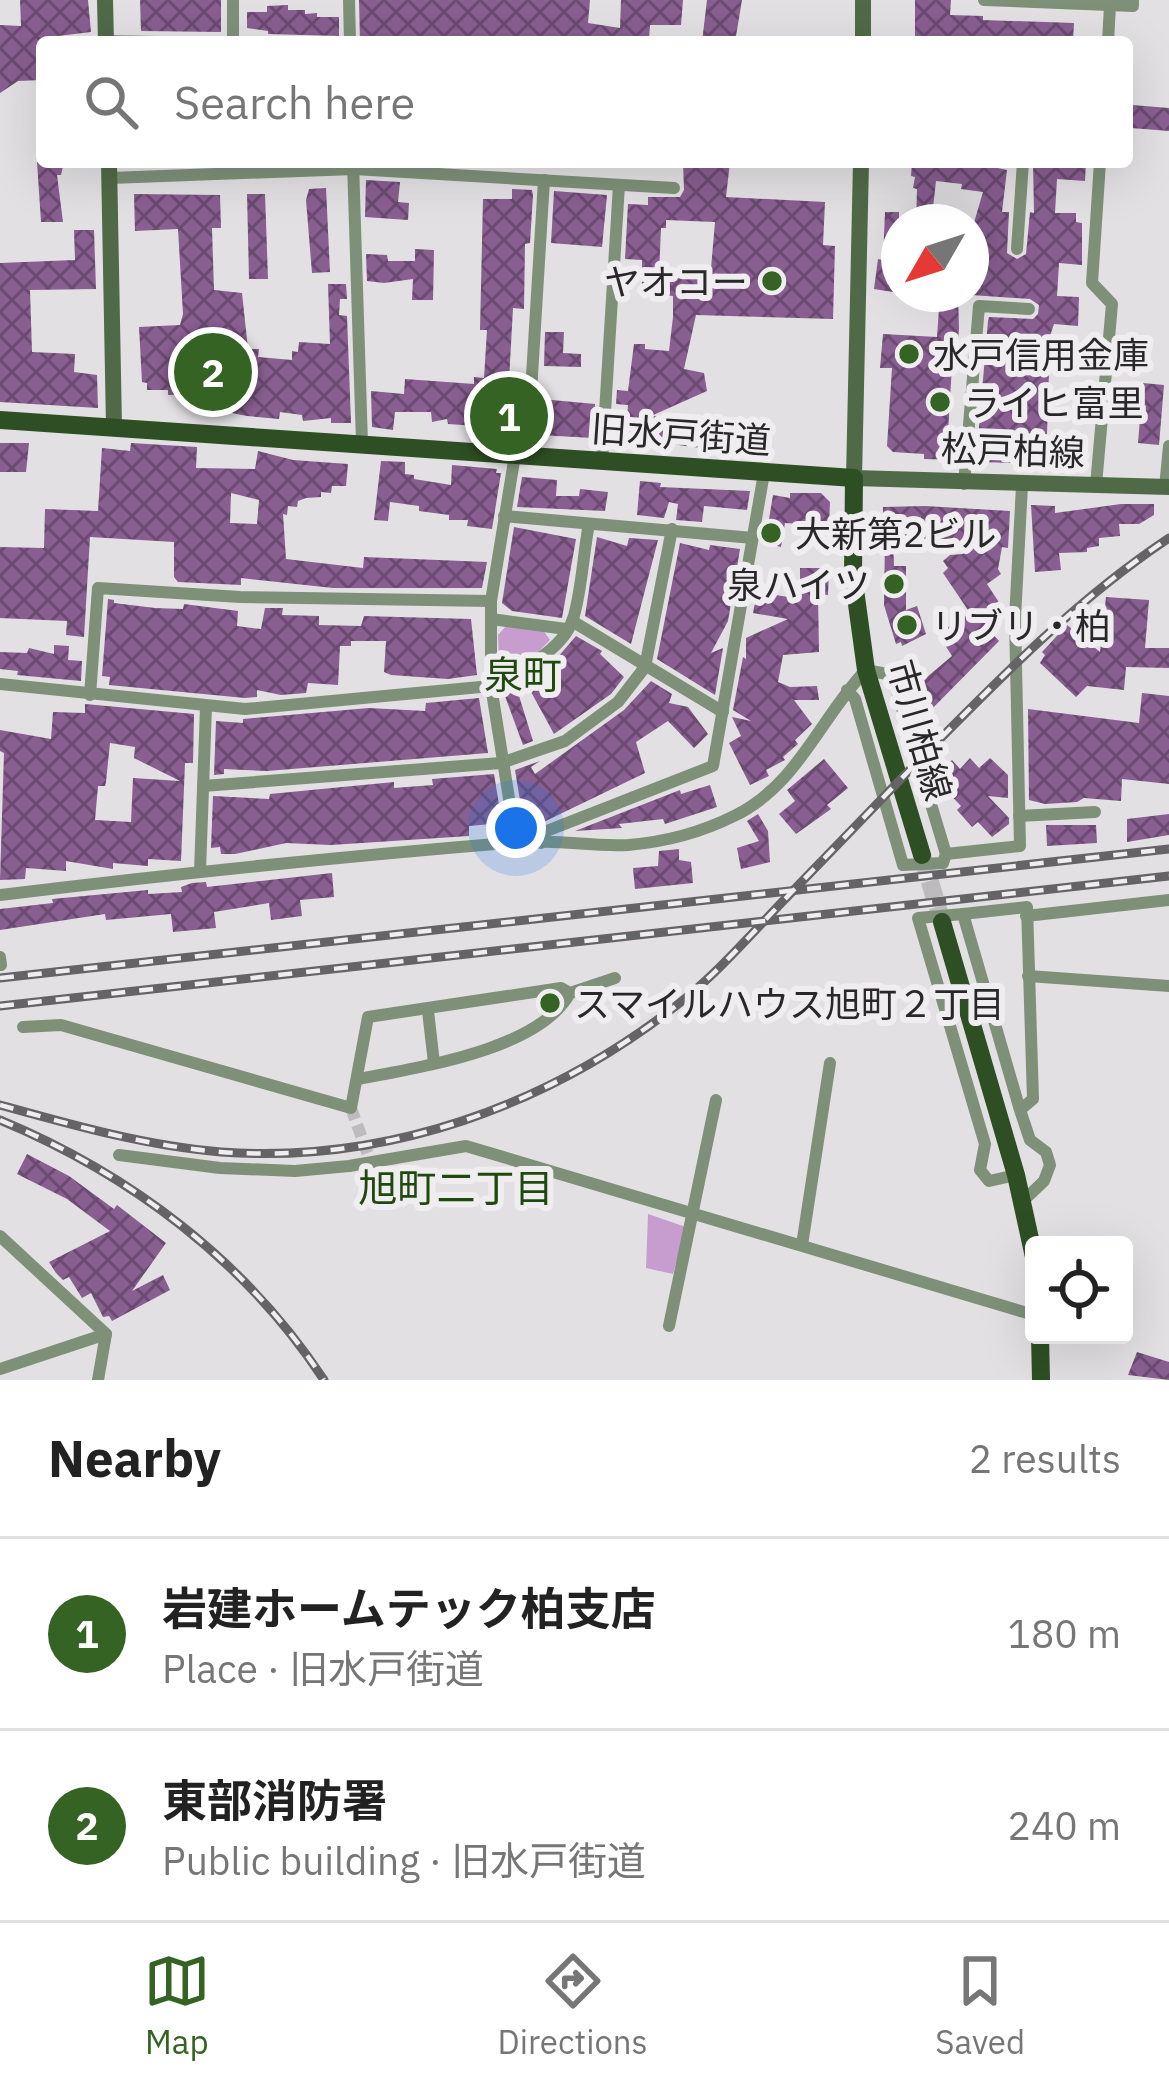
<!DOCTYPE html>
<meta charset="utf-8">
<style>
:root{--surface:#fff;--page:#f6f6f6;--text:#222;--muted:#767676;--line:#e0e0e0;--accent:#346323}
body{margin:0;font-family:"IBM Plex Sans","Noto Sans JP",sans-serif;background:var(--page);color:var(--text)}
.controls{position:absolute;right:36px;bottom:36px;display:grid;overflow:hidden;border-radius:12px;box-shadow:0 12px 48px #0002}
.controls button{width:108px;height:108px;display:grid;place-items:center;padding:0;border:0;border-bottom:3px solid var(--line);background:var(--surface);color:var(--text);font:60px sans-serif}
.compass{position:absolute;left:881px;top:204px;width:108px;height:108px;border-radius:50%;background:var(--surface);box-shadow:0 12px 48px #0002;rotate:231deg}
.you{position:absolute;left:516px;top:828px;width:42px;height:42px;margin:-30px;border:9px solid #fff;border-radius:50%;background:#1a73e8;box-shadow:0 0 0 18px #1a73e833}
.badge{display:grid;place-items:center;width:78px;height:78px;border-radius:50%;background:var(--accent);color:#fff;font-size:39px;font-weight:700}
.pin{position:absolute;translate:-50% -50%;border:6px solid #fff;box-shadow:0 3px 12px #0006}
.list{margin:0;padding:0;list-style:none}
h2{display:flex;justify-content:space-between;align-items:center;height:156px;margin:0;padding:0 48px;font-size:51px}
h2 small{font-size:39px;font-weight:400;color:var(--muted)}
.list li{display:grid;grid-template-columns:78px 1fr auto;gap:36px;align-items:center;box-sizing:border-box;height:192px;padding:0 48px;border-top:3px solid var(--line)}
.list b{display:block;font-size:45px;white-space:nowrap}
.list p{margin:0;font-size:39px;white-space:nowrap;color:var(--muted)}
.list em{font-size:39px;font-style:normal;color:var(--muted)}
.icon{flex:none;width:66px;height:66px;fill:none;stroke:currentColor;stroke-width:2;stroke-linecap:round;stroke-linejoin:round}
.map{position:relative;flex:none;width:1169px;height:1380px;overflow:hidden}
.search{position:absolute;background:var(--surface);box-shadow:0 12px 48px #0002;left:36px;right:36px;top:36px;height:132px;display:flex;align-items:center;gap:30px;box-sizing:border-box;padding:0 42px;border-radius:12px;color:var(--muted);font-size:45px}
.sheet{height:540px;background:var(--surface)}
nav{display:flex;justify-content:space-around;align-items:center;box-sizing:border-box;height:168px;border-top:3px solid var(--line);background:var(--surface);font-size:33px;color:var(--muted)}
nav a{display:grid;justify-items:center;gap:6px}
nav .on{color:var(--accent)}
.map>svg:first-child{display:block}
.park{fill:#c69dce}
.building{fill:url(#building-cross-hatch);fill-rule:evenodd}
.lines{fill:none;stroke-linecap:round;stroke-linejoin:round}
.street-tunnel{stroke:#bebbbf;stroke-width:12;stroke-dasharray:12 6;stroke-linecap:butt}
.primary-tunnel{stroke:#bebbbf;stroke-width:18;stroke-dasharray:18 9;stroke-linecap:butt}
.street{stroke:#7e9178;stroke-width:12}
.secondary{stroke:#506a47;stroke-width:16}
.primary{stroke:#2e4f23;stroke-width:18}
.rail-casing{stroke:#646365;stroke-width:9}
.rail{stroke:#f0edf1;stroke-width:4.5;stroke-dasharray:14;stroke-linecap:butt}
.poi-dot{fill:#346323;stroke:#f0edf1;stroke-width:4.5}
.labels{text-anchor:middle;dominant-baseline:central;stroke-width:12;stroke-linejoin:round;paint-order:stroke}
.poi-label{font-size:36px;fill:#292829;stroke:#f0edf1;text-anchor:start}
.street-label{font-size:36px;fill:#292829;stroke:#f0edf1}
.neighbourhood-label{font-size:39px;fill:#1f490d;stroke:#f0edf1}
</style>
<div class="map">
<svg width="1169" height="1380" viewBox="0 0 1169 1380">
<defs>
<pattern id="building-cross-hatch" width="8" height="8" patternUnits="userSpaceOnUse" patternTransform="scale(3)"><rect width="8" height="8" fill="#895e91"/><path d="M0 0l8 8M0 8l8-8" fill="none" stroke="#6a4a70"/></pattern>
</defs>
<rect width="100%" height="100%" fill="#e3e0e4"/>
<g class="park">
<polygon points="506,626 543,630 550,640 535,655 507,671 499,664 498,635"/>
<polygon points="648,1214 686,1227 673,1274 646,1268"/>
</g>
<g class="building">
<polygon points="20,0 88,0 91,32 42,38 42,80 18,81 0,93 0,25 21,26"/>
<polygon points="140,0 221,0 221,32 141,31"/>
<polygon points="359,0 590,0 588,23 620,28 621,0 683,0 681,25 650,25 649,39 625,38 625,42 360,42"/>
<polygon points="707,0 742,0 735,42 702,42"/>
<polygon points="915,0 951,0 950,15 983,16 983,20 1074,23 1073,41 1011,38 1006,42 915,42"/>
<polygon points="288,5 288,10 305,10 305,14 317,13 317,17 339,17 339,36 268,34 268,31 247,28 247,12 267,12 267,6"/>
<polygon points="1132,105 1169,108 1169,131 1131,128"/>
<polygon points="37,162 64,162 61,175 57,175 63,222 41,222"/>
<path d="M683,162H730L726,197L825,202L823,245L835,246L833,319L696,315L684,369L704,373L707,391L651,416L706,419L710,421L708,449L649,441L648,448L625,446L628,405L616,404L617,390L628,391L634,344H645V349L669,351L673,317V296L642,293V260L625,259L628,204L648,205V197H680L684,190ZM666,220L715,222L710,280L659,275L661,228H666Z"/>
<polygon points="912,162 979,164 1007,170 1002,212 1009,212 1007,253 1017,259 1026,254 1030,212 1034,213 1033,162 1086,162 1085,181 1057,179 1055,213 1076,213 1076,222 1082,223 1082,265 1059,263 1057,296 1079,297 1078,326 1054,324 1050,336 1047,434 1021,433 1019,463 976,462 988,321 989,317 1033,319 1038,314 1039,305 1030,299 971,295 971,266 980,266 982,236 971,233 983,192 961,189 962,184 936,181 933,208 938,208 938,222 916,222 917,189 913,188 915,177 911,176"/>
<polygon points="366,180 400,182 398,202 409,203 408,220 365,217"/>
<polygon points="326,188 330,272 312,273 306,200 309,189"/>
<polygon points="512,189 532,190 533,195 530,243 525,244 524,309 513,308 508,399 520,400 518,435 492,432 493,427 448,424 447,419 432,422 431,412 395,412 393,430 372,427 371,391 404,394 405,379 474,384 474,377 484,378 487,330 480,330 483,199 512,199"/>
<polygon points="554,191 607,195 602,247 551,243"/>
<polygon points="134,194 220,195 221,228 212,228 214,290 242,293 248,349 259,349 258,357 292,360 292,351 298,352 299,342 330,344 328,284 346,284 347,299 340,299 339,315 347,316 351,423 331,423 331,418 303,421 302,415 280,412 279,419 247,416 232,413 232,406 209,403 209,394 168,395 168,390 147,390 147,383 142,382 139,327 180,325 183,314 178,229 135,231"/>
<polygon points="247,194 265,194 268,279 249,279"/>
<polygon points="885,212 899,212 899,293 874,289 878,259 883,260"/>
<polygon points="74,230 94,230 96,289 30,290 32,352 75,354 74,372 97,375 98,408 0,402 0,263 75,260"/>
<polygon points="415,249 434,250 433,300 412,300 413,279 384,283 367,281 366,254 387,255 388,261 415,261"/>
<polygon points="940,294 958,294 959,329 957,350 953,349 948,432 958,433 956,460 924,459 924,454 893,452 887,446 892,368 880,368 883,334 937,337"/>
<polygon points="545,332 564,332 563,353 581,354 581,367 544,366"/>
<polygon points="1143,383 1164,385 1159,445 1138,443"/>
<polygon points="541,399 595,404 593,438 539,435"/>
<polygon points="0,443 29,443 26,472 0,472"/>
<path d="M131,443L197,447L196,468L255,469L258,451L293,460L348,464L346,486H332L331,493L321,492V497L306,498L298,501L297,507L288,506L287,515L283,514L286,559L363,568L364,557L487,562L482,588H333L241,578V585L178,582L174,577V542L90,537L84,637L66,635L67,621L0,618V547L44,548L45,509L98,511L102,448L130,451ZM231,493L259,500L257,524L230,523Z"/>
<polygon points="381,461 405,462 405,474 414,475 414,479 451,485 452,465 497,469 496,473 501,473 492,529 467,526 468,520 449,520 449,515 419,511 419,506 390,502 388,521 374,520"/>
<polygon points="522,477 557,480 556,496 579,496 580,489 608,492 605,511 517,507"/>
<polygon points="640,481 661,483 660,487 750,491 747,510 704,506 702,522 676,520 678,504 669,502 664,518 637,515"/>
<polygon points="790,493 821,493 830,502 829,526 785,523 781,547 765,543 773,495 790,498"/>
<polygon points="1121,504 1154,504 1154,515 1139,524 1119,524 1120,536 1099,538 1099,546 1087,548 1087,552 1059,553 1061,570 1035,572 1031,505 1055,506 1055,513"/>
<polygon points="925,506 1010,511 1008,548 1002,547 998,569 1001,574 987,584 1002,607 998,611 1001,616 986,627 999,641 920,721 908,693 952,656 938,634 970,613 943,573 948,568 943,561 950,555 963,554 962,541 883,536 883,507"/>
<polygon points="514,527 576,539 562,618 512,611 502,603"/>
<polygon points="597,537 627,546 629,538 658,540 631,644 585,616"/>
<polygon points="885,539 893,539 894,566 906,566 906,610 917,606 926,634 902,646 901,642 896,644 884,605"/>
<polygon points="680,543 709,550 710,545 740,549 728,621 711,653 723,648 715,695 657,659"/>
<polygon points="800,568 829,568 828,595 818,594 819,652 783,655 778,682 790,687 817,686 819,700 794,700 812,724 795,740 798,744 783,757 785,760 766,770 769,776 750,785 729,743 741,736 732,717 751,721 733,710 743,657 746,659 746,638 788,619 753,613 757,592 800,599"/>
<polygon points="1106,597 1149,600 1145,648 1169,648 1169,668 1126,667 1124,690 1087,686 1076,697 1040,663 1045,655 1042,652 1067,625 1100,652"/>
<polygon points="108,599 114,600 114,603 155,608 183,609 184,604 238,611 237,626 261,629 265,608 283,608 282,615 319,616 319,625 361,626 364,616 471,619 477,675 448,679 391,675 384,672 386,641 351,641 351,646 340,646 338,685 308,683 306,693 281,695 257,690 257,697 245,698 109,685 110,677 102,676"/>
<polygon points="576,636 602,651 600,654 624,677 611,694 554,734 524,679 557,658"/>
<polygon points="54,645 69,646 68,660 82,661 81,681 17,675 18,671 0,669 0,652 27,653 29,648 54,654"/>
<polygon points="651,681 672,694 669,703 688,707 708,734 694,748 668,721 636,742 645,773 525,831 515,770 540,761 531,767 535,774 624,710"/>
<polygon points="515,683 533,741 523,745 502,688"/>
<polygon points="1142,693 1169,696 1169,784 1122,779 1121,801 1084,798 1077,802 1045,804 1029,800 1028,709 1139,723"/>
<polygon points="479,698 488,753 267,771 224,769 224,774 214,775 216,721 243,723 243,719 369,708 425,711 426,703"/>
<path d="M85,704L194,714L193,763H185L181,861L148,859V866L113,863V869L66,861V871L26,868L25,879L0,880L4,753L0,751V730L51,739L53,712L85,713ZM110,743L135,747L134,758L180,781L133,778L131,822L95,820L98,786H105L106,782Z"/>
<polygon points="970,758 979,768 990,758 1008,775 1008,798 988,796 1009,818 1009,824 992,837 978,822 972,827 957,810 961,806 934,778 952,760 960,769"/>
<polygon points="824,759 848,788 827,805 831,809 796,834 779,814 795,801 787,790"/>
<polygon points="494,774 502,823 469,826 469,836 331,845 286,843 235,854 221,854 220,847 211,848 213,796 269,799 270,794 394,782 394,788 433,785 432,779"/>
<polygon points="710,785 717,807 665,824 663,819 619,824 622,828 575,831 680,790 681,794"/>
<polygon points="758,814 768,831 770,862 741,869 737,848 759,841 747,821"/>
<polygon points="1169,814 1169,835 1127,842 1127,819"/>
<polygon points="1046,825 1096,825 1097,843 1047,846"/>
<polygon points="679,849 679,860 691,862 693,883 635,889 633,868 658,866 659,851"/>
<polygon points="332,873 334,897 300,900 302,916 271,920 269,903 214,912 216,928 173,932 171,914 106,920 105,914 0,930 0,909 53,903 52,899 148,890 148,894 182,892 181,887 192,883 206,882 207,887"/>
<polygon points="27,1154 69,1176 114,1209 117,1205 166,1243 132,1291 163,1275 170,1290 112,1321 109,1316 103,1317 91,1293 82,1298 69,1277 63,1280 56,1273 49,1262 110,1231 67,1199 17,1174"/>
<polygon points="1137,1352 1169,1362 1169,1380 1128,1375"/>
</g>
<g class="lines">
<polyline class="street-tunnel" points="351,1108 371,1163"/>
<polyline class="primary-tunnel" points="922,855 942,922"/>
<g class="street">
<polyline points="233,0 233,42"/>
<polyline points="349,0 350,42"/>
<polyline points="984,0 1133,6 1133,0"/>
<polyline points="106,41 160,42"/>
<polyline points="1108,42 1110,5"/>
<polyline points="353,163 362,443"/>
<polyline points="110,178 354,169 674,188"/>
<polyline points="1017,249 1023,162"/>
<polyline points="515,455 491,601 491,686 516,842"/>
<polyline points="527,457 544,180"/>
<polyline points="602,461 619,185"/>
<polyline points="964,484 979,306 1029,309"/>
<polyline points="1096,485 1112,304 1092,283 1100,162"/>
<polyline points="1165,487 1169,446"/>
<polyline points="504,516 753,538"/>
<polyline points="491,619 566,629"/>
<polyline points="572,621 723,712"/>
<path d="M491,680C520,674 563,649 573,619C582,590 583,554 589,524"/>
<polyline points="0,684 245,709 491,686"/>
<polyline points="90,695 98,588 240,597 491,601"/>
<polyline points="203,786 501,763 565,741 618,702 645,667 672,529"/>
<polyline points="1019,816 1095,812"/>
<polyline points="541,843 539,834 713,766 764,473"/>
<polyline points="946,854 1020,846 1015,619 1022,485"/>
<polyline points="200,871 206,707"/>
<path d="M0,895C172,874 346,856 518,842C555,839 592,847 628,845C664,842 702,832 734,816C798,785 820,718 866,670L892,675L946,854L943,863L903,865L855,699L847,690"/>
<polyline points="963,914 918,918 985,1144 980,1170 989,1181 1016,1175"/>
<polyline points="1026,916 1169,900"/>
<polyline points="0,957 1,965"/>
<polyline points="1028,976 1169,986"/>
<polyline points="428,1011 434,1063"/>
<polyline points="23,1027 61,1025 351,1108 368,1017 561,988 570,993 615,978"/>
<path d="M359,1079C419,1067 539,1050 570,993"/>
<polyline points="1020,1110 1033,1099 1027,907 963,914 1020,1110 1030,1140 1046,1152 1050,1165 1044,1181 1022,1202"/>
<polyline points="119,1155 220,1168 295,1171 349,1166 466,1146 1034,1315"/>
<polyline points="0,1236 106,1334 98,1380"/>
<polyline points="802,1245 830,1063"/>
<polyline points="669,1326 716,1100"/>
<polyline points="0,1369 106,1334"/>
</g>
<g class="secondary">
<polyline points="105,0 106,42"/>
<polyline points="863,42 863,0"/>
<polyline points="109,162 114,427"/>
<polyline points="861,162 854,478 1169,487"/>
</g>
<g class="primary">
<polyline points="0,420 854,478 853,575 866,670 922,855"/>
<polyline points="942,922 1016,1175 1034,1257"/>
<polyline points="1040,1335 1041,1380"/>
</g>
<g class="rail-casing">
<g id="rail">
<polyline points="0,978 1169,849"/>
<polyline points="0,1006 1169,876"/>
<path d="M0,1105C72,1125 146,1146 221,1152C386,1164 548,1106 677,1005C717,974 751,934 787,897C833,849 879,802 925,754C1002,676 1077,599 1169,538"/>
<path d="M0,1120C130,1174 246,1261 324,1380"/>
</g>
</g>
<use href="#rail" class="rail"/>
</g>
<g class="poi-dot">
<circle cx="772" cy="281" r="12"/>
<circle cx="909" cy="354" r="12"/>
<circle cx="940" cy="402" r="12"/>
<circle cx="771" cy="533" r="12"/>
<circle cx="894" cy="584" r="12"/>
<circle cx="907" cy="625" r="12"/>
<circle cx="550" cy="1003" r="12"/>
</g>
<g class="labels">
<g class="poi-label">
<text x="748" y="281" text-anchor="end">ヤオコー</text>
<text x="933" y="354">水戸信用金庫</text>
<text x="964" y="402">ライヒ富里</text>
<text x="795" y="533">大新第2ビル</text>
<text x="870" y="584" text-anchor="end">泉ハイツ</text>
<text x="931" y="625">リブリ・柏</text>
<text x="574" y="1003">スマイルハウス旭町２丁目</text>
</g>
<g class="street-label">
<text transform="translate(681 434) rotate(4)">旧水戸街道</text>
<text transform="translate(1013 450) rotate(2)">松戸柏線</text>
<text transform="translate(920 730) rotate(74)">市川柏線</text>
</g>
<g class="neighbourhood-label">
<text x="523" y="674">泉町</text>
<text x="456" y="1187">旭町二丁目</text>
</g>
</g>
</svg>
<div class="controls">
<button><svg class="icon" aria-label="locate" viewBox="0 0 24 24"><circle cx="12" cy="12" r="6"/><path d="M12 2v4M12 18v4M2 12h4M18 12h4"/></svg></button>
</div>
<svg class="compass" viewBox="-18 -18 36 36"><path d="M0-13l5 13h-10z" fill="#e53935"/><path d="M0 13l5-13h-10z" fill="#767676"/></svg>
<div class="you"></div>
<div class="pin badge" style="left:509px;top:416px">1</div>
<div class="pin badge" style="left:213px;top:372px">2</div>
<div class="search"><svg class="icon" aria-label="search" viewBox="0 0 24 24"><circle cx="10" cy="10" r="6"/><path d="M15 15l6 6"/></svg>Search here</div>
</div>
<section class="sheet">
<h2>Nearby<small>2 results</small></h2>
<ul class="list">
<li><span class="badge">1</span><div><b>岩建ホームテック柏支店</b><p>Place · 旧水戸街道</p></div><em>180 m</em></li>
<li><span class="badge">2</span><div><b>東部消防署</b><p>Public building · 旧水戸街道</p></div><em>240 m</em></li>
</ul>
</section>
<nav>
<a class="on"><svg class="icon" aria-label="map" viewBox="0 0 24 24"><path d="M3 6l6-2 6 2 6-2v14l-6 2-6-2-6 2zM9 4v14M15 6v14"/></svg>Map</a>
<a><svg class="icon" aria-label="directions" viewBox="0 0 24 24"><path d="M12 3l9 9-9 9-9-9zM9 14v-3h6M13 9l2 2-2 2"/></svg>Directions</a>
<a><svg class="icon" aria-label="saved" viewBox="0 0 24 24"><path d="M7 4h10v16l-5-4-5 4z"/></svg>Saved</a>
</nav>
